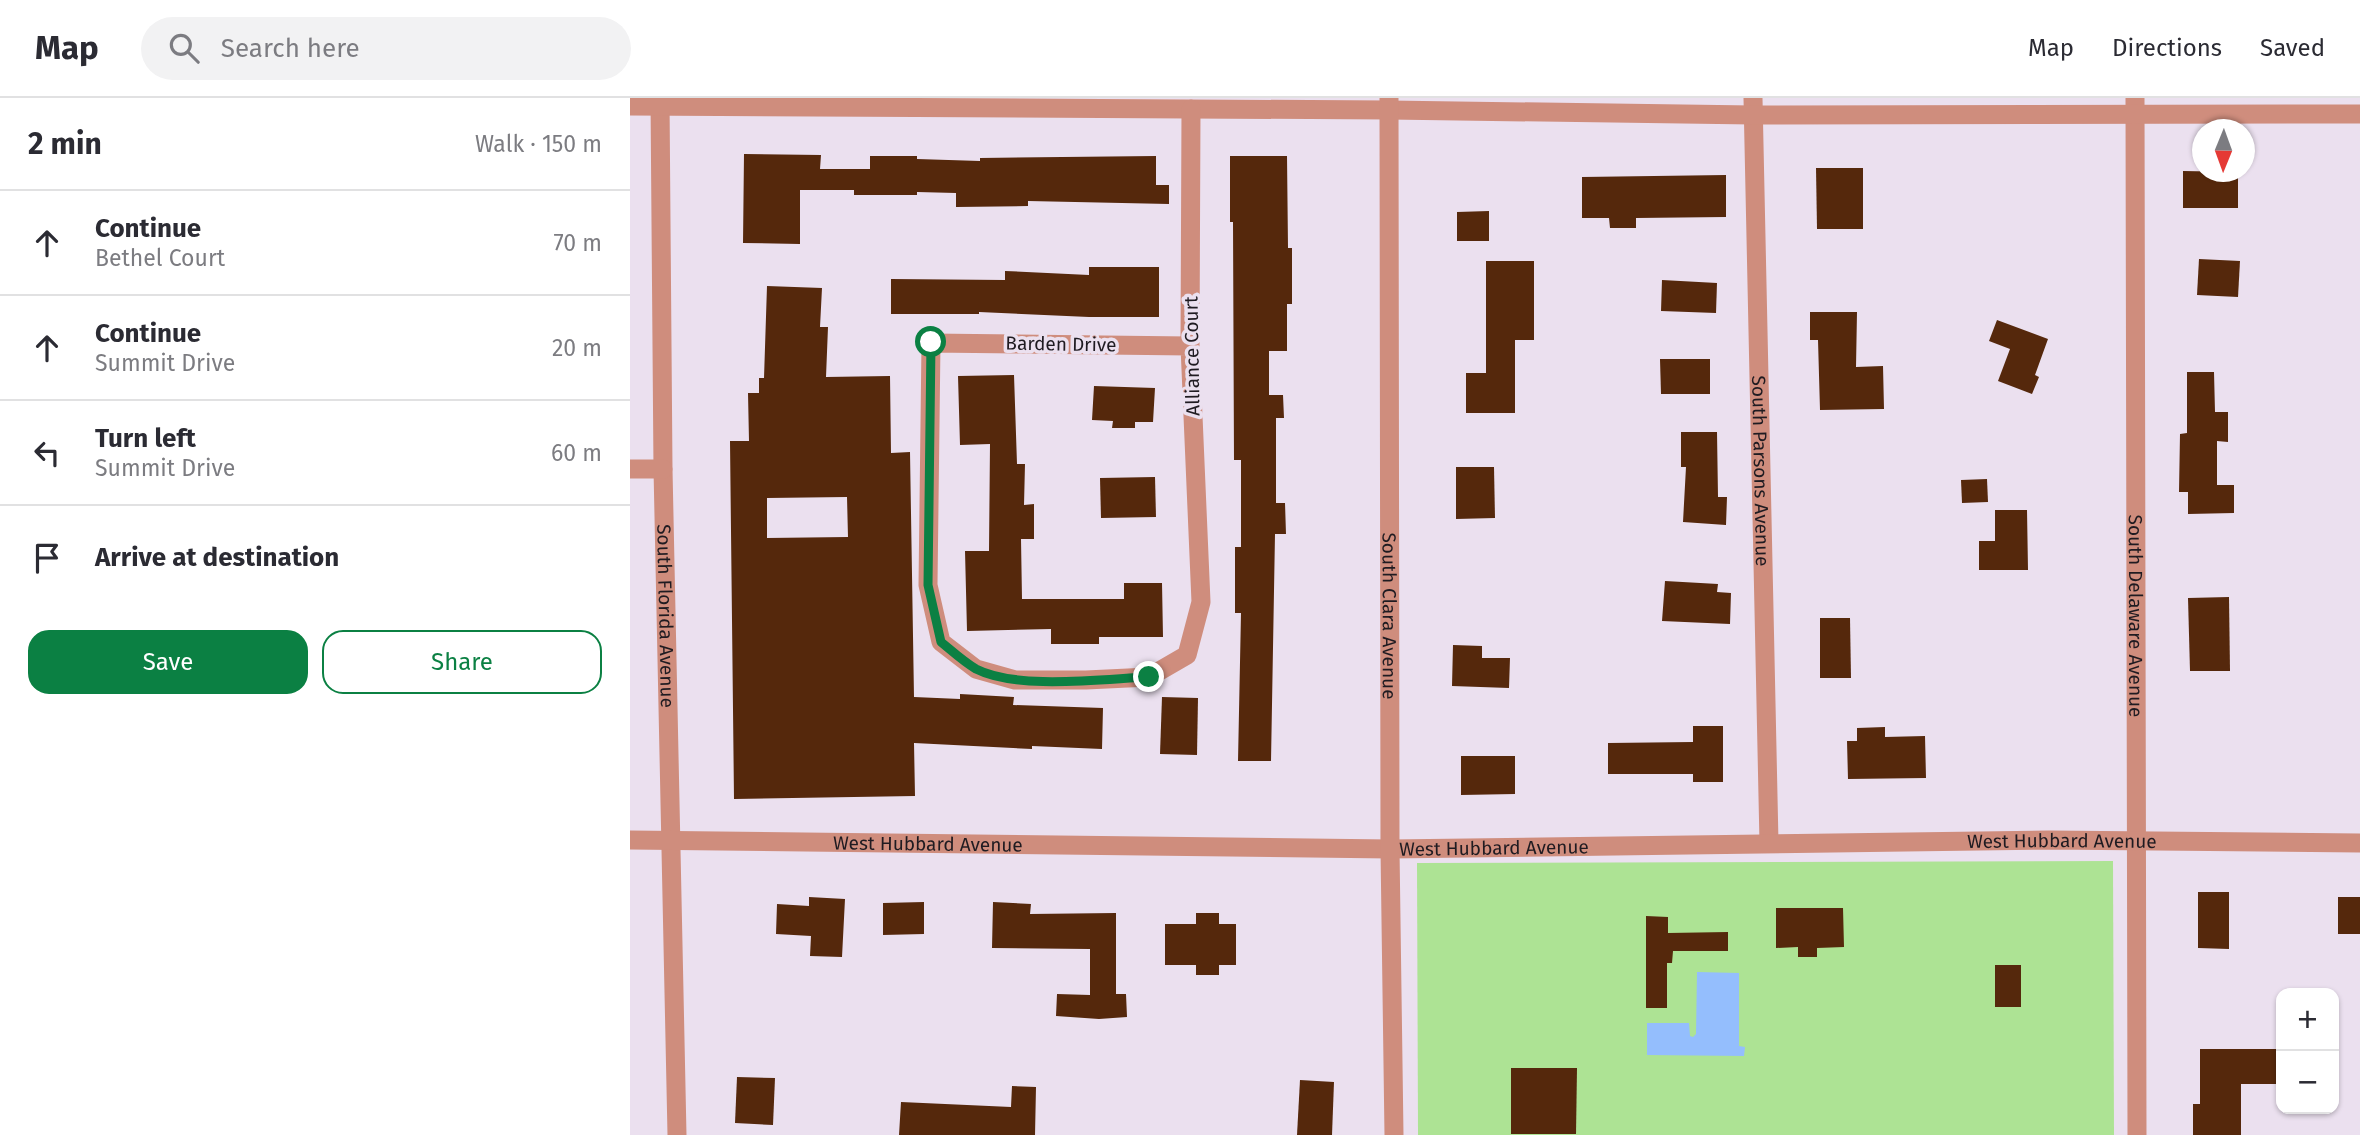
<!DOCTYPE html>
<meta charset="utf-8">
<style>
:root{--surface:#fff;--page:#f2f2f3;--text:#2b2b33;--muted:#7c7c81;--line:#e1e1e2;--accent:#0b8043}
body{margin:0;font-family:"Fira Sans",sans-serif;background:var(--page);color:var(--text)}
.controls{position:absolute;right:21px;bottom:21px;display:grid;overflow:hidden;border-radius:14px;box-shadow:0 2px 5px #0004}
.controls button{width:63px;height:63px;display:grid;place-items:center;padding:0;border:0;border-bottom:2px solid var(--line);background:var(--surface);color:var(--text);font:35px sans-serif}
.compass{position:absolute;left:1562px;top:21px;width:63px;height:63px;border-radius:50%;background:var(--surface);box-shadow:0 2px 5px #0004;rotate:181deg}
.stop{position:absolute;width:21px;height:21px;margin:-16px;border:5px solid #0b8043;border-radius:50%;background:#fff}
.stop.end{background:#0b8043;border-color:#fff;box-shadow:0 2px 7px #0008}
.list{margin:0;padding:0;list-style:none}
h2{display:flex;justify-content:space-between;align-items:center;height:91px;margin:0;padding:0 28px;font-size:30px}
h2 small{font-size:23px;font-weight:400;color:var(--muted)}
.list li{display:grid;grid-template-columns:46px 1fr auto;gap:21px;align-items:center;box-sizing:border-box;height:105px;padding:0 28px;border-top:2px solid var(--line)}
.list b{display:block;font-size:26px;white-space:nowrap}
.list p{margin:0;font-size:23px;white-space:nowrap;color:var(--muted)}
.list em{font-size:23px;font-style:normal;color:var(--muted)}
.actions{display:flex;gap:14px;padding:21px 28px}
.actions a{flex:1;padding:16px 0;border:2px solid var(--accent);border-radius:21px;text-align:center;font-size:24px;color:var(--accent)}
.actions .main{background:var(--accent);color:#fff}
.icon{flex:none;width:38px;height:38px;fill:none;stroke:currentColor;stroke-width:2;stroke-linecap:round;stroke-linejoin:round}
.map{position:relative;flex:none;width:1730px;height:1037px;overflow:hidden}
header{display:flex;align-items:center;gap:42px;box-sizing:border-box;height:98px;padding:0 35px;background:var(--surface);border-bottom:2px solid var(--line)}
header strong{font-size:33px}
nav{display:flex;gap:38px;margin-inline-start:auto;font-size:24px}
.search{width:490px;height:63px;background:var(--page);display:flex;align-items:center;gap:18px;box-sizing:border-box;padding:0 24px;border-radius:38px;color:var(--muted);font-size:26px}
main{display:flex}
aside{flex:1;background:var(--surface)}
.map>svg:first-child{display:block}
.green{fill:#ade394}
.water{fill:#94befd}
.building{fill:#55280c;fill-rule:evenodd}
.lines{fill:none;stroke-linecap:round;stroke-linejoin:round}
.minor{stroke:#cf8d7d;stroke-width:19}
.tertiary{stroke:#cf8d7d;stroke-width:19}
.route{stroke:#0b8043;stroke-width:9}
.labels{text-anchor:middle;dominant-baseline:central;stroke-width:7;stroke-linejoin:round;paint-order:stroke}
.street-label{font-size:19px;fill:#1f1b21;stroke:#ebe0ef}
</style>
<header>
<strong>Map</strong>
<div class="search"><svg class="icon" aria-label="search" viewBox="0 0 24 24"><circle cx="10" cy="10" r="6"/><path d="M15 15l6 6"/></svg>Search here</div>
<nav><a>Map</a><a>Directions</a><a>Saved</a></nav>
</header>
<main>
<aside>
<h2>2 min<small>Walk · 150 m</small></h2>
<ul class="list">
<li><svg class="icon" aria-label="ahead" viewBox="0 0 24 24"><path d="M12 20V5M6 11l6-6 6 6"/></svg><div><b>Continue</b><p>Bethel Court</p></div><em>70 m</em></li>
<li><svg class="icon" aria-label="ahead" viewBox="0 0 24 24"><path d="M12 20V5M6 11l6-6 6 6"/></svg><div><b>Continue</b><p>Summit Drive</p></div><em>20 m</em></li>
<li><svg class="icon" aria-label="left" viewBox="0 0 24 24"><path d="M17 20v-9H6M10 6l-5 5 5 5"/></svg><div><b>Turn left</b><p>Summit Drive</p></div><em>60 m</em></li>
<li><svg class="icon" aria-label="arrive" viewBox="0 0 24 24"><path d="M6 21V4h12l-3 4 3 4H6"/></svg><div><b>Arrive at destination</b></div></li>
</ul>
<div class="actions"><a class="main">Save</a><a>Share</a></div>
</aside>
<div class="map">
<svg width="1730" height="1037" viewBox="0 0 1730 1037">
<rect width="100%" height="100%" fill="#ebe0ef"/>
<polygon class="green" points="1483,763 1484,1037 788,1037 787,765"/>
<polygon class="water" points="1067,874 1109,875 1109,948 1115,949 1114,958 1017,957 1017,925 1059,925 1060,938 1063,939 1066,936"/>
<g class="building">
<polygon points="114,56 191,57 190,71 240,71 240,58 287,58 287,61 350,63 350,60 526,58 526,87 539,87 539,106 398,103 398,108 326,109 326,95 287,94 287,97 224,97 224,92 170,92 170,146 113,145"/>
<polygon points="600,58 657,58 658,150 662,150 662,206 657,206 657,253 639,253 639,297 653,297 654,320 646,320 646,405 655,405 656,436 645,436 641,663 608,663 611,515 605,515 605,449 611,449 611,362 604,362 603,124 600,124"/>
<polygon points="1186,70 1233,70 1233,131 1187,131"/>
<polygon points="1553,73 1608,74 1608,110 1553,110"/>
<polygon points="1096,77 1096,119 1006,120 1006,130 980,130 979,120 952,120 952,79"/>
<polygon points="859,113 859,143 827,143 827,114"/>
<polygon points="1569,161 1610,163 1608,199 1567,197"/>
<polygon points="856,163 904,163 904,242 885,242 885,315 836,315 836,275 856,275"/>
<polygon points="459,169 529,169 529,219 459,219 349,214 349,216 261,216 261,181 375,182 375,173 459,177"/>
<polygon points="1032,182 1087,185 1086,215 1031,213"/>
<path d="M137,188L192,190L190,229H198L196,279L260,278L261,355L280,354L284,599L330,601V596L384,599L383,607L473,610L472,651L402,648V651L284,645L285,698L104,701L100,343H119L118,295H129V280H134ZM217,399L218,439L137,440V400Z"/>
<polygon points="1180,214 1227,214 1226,269 1253,268 1254,311 1190,312 1188,242 1180,242"/>
<polygon points="1367,222 1418,241 1405,277 1409,279 1402,296 1368,283 1380,251 1359,243"/>
<polygon points="1030,261 1080,261 1080,296 1031,296"/>
<polygon points="1557,274 1584,274 1585,314 1598,314 1598,344 1587,343 1587,387 1604,387 1604,415 1558,416 1558,394 1549,394 1550,336 1557,335"/>
<polygon points="384,277 387,366 395,366 394,407 404,406 404,441 391,441 392,501 494,501 494,485 532,485 533,539 469,539 469,546 421,546 421,531 337,533 335,453 359,453 360,346 330,347 328,278"/>
<polygon points="464,288 525,290 523,324 505,324 505,330 482,330 483,323 462,322"/>
<polygon points="1051,334 1087,334 1088,399 1097,399 1096,427 1053,424 1056,369 1051,369"/>
<polygon points="826,369 864,369 865,420 826,421"/>
<polygon points="525,379 526,419 471,420 470,380"/>
<polygon points="1357,381 1358,404 1332,405 1331,382"/>
<polygon points="1365,412 1397,412 1398,472 1349,472 1349,443 1365,443"/>
<polygon points="1035,483 1088,486 1087,494 1101,495 1100,526 1032,523"/>
<polygon points="1599,499 1600,573 1560,573 1558,500"/>
<polygon points="1190,520 1220,520 1221,580 1190,580"/>
<polygon points="823,547 852,548 852,560 880,560 879,590 822,588"/>
<polygon points="532,599 568,600 567,657 530,656"/>
<polygon points="1063,628 1093,628 1093,684 1063,684 1063,676 978,676 978,645 1063,644"/>
<polygon points="1255,629 1255,639 1295,638 1296,680 1218,681 1217,643 1227,643 1227,630"/>
<polygon points="831,658 885,658 885,696 831,697"/>
<polygon points="1568,794 1599,794 1599,851 1568,850"/>
<polygon points="179,799 215,801 212,859 180,858 181,838 146,836 147,806 179,808"/>
<rect x="1708" y="799" width="22" height="37"/>
<polygon points="294,804 294,836 253,837 253,805"/>
<polygon points="363,804 401,806 400,816 486,815 486,896 496,896 497,919 469,921 426,918 427,896 460,897 460,851 362,850"/>
<polygon points="1146,810 1213,810 1214,849 1187,850 1187,859 1168,859 1168,849 1146,850"/>
<polygon points="566,815 589,815 589,826 606,826 606,867 589,867 589,877 566,877 566,867 535,867 535,826 566,826"/>
<polygon points="1016,818 1038,819 1038,835 1098,834 1098,853 1043,853 1042,865 1037,865 1037,910 1016,910"/>
<rect x="1365" y="867" width="26" height="42"/>
<polygon points="1570,951 1650,951 1650,986 1611,986 1611,1037 1563,1037 1563,1006 1570,1006"/>
<polygon points="881,970 947,970 946,1036 881,1036"/>
<polygon points="107,979 145,980 143,1027 105,1025"/>
<polygon points="670,982 704,984 702,1037 667,1037"/>
<polygon points="382,988 406,989 405,1037 269,1037 271,1004 381,1009"/>
</g>
<g class="lines">
<g class="minor">
<path id="s1" d="M30,0L33,371L47,1037"/>
<path id="s2" d="M1123,0L1139,745"/>
<path id="s3" d="M1505,0L1507,1037"/>
<polyline points="0,8 759,12 1123,17 1730,16"/>
<polyline points="560,248 301,245 298,487 311,544 346,571 385,582 456,582 519,579 557,557 571,504 560,248 561,11"/>
<polyline points="0,371 33,371"/>
<path id="s4" d="M0,742L760,751L1419,742L1730,745"/>
</g>
<path class="tertiary" id="s5" d="M759,0L760,751L764,1037"/>
</g>
<g class="lines">
<path class="route" d="M301,244L298,487L311,544C322,553 334,564 346,571C387,592 472,581 519,579"/>
</g>
<g class="labels">
<g class="street-label">
<text transform="translate(431 246) rotate(1)">Barden Drive</text>
<text transform="translate(562 258) rotate(-91)">Alliance Court</text>
<text stroke="none"><textPath href="#s2" startOffset="373">South Parsons Avenue</textPath></text>
<text stroke="none"><textPath href="#s3" startOffset="518">South Delaware Avenue</textPath></text>
<text stroke="none"><textPath href="#s1" startOffset="518">South Florida Avenue</textPath></text>
<text stroke="none"><textPath href="#s5" startOffset="518">South Clara Avenue</textPath></text>
<text stroke="none"><textPath href="#s4" startOffset="1432">West Hubbard Avenue</textPath></text>
<text stroke="none"><textPath href="#s4" startOffset="298">West Hubbard Avenue</textPath></text>
<text stroke="none"><textPath href="#s4" startOffset="864">West Hubbard Avenue</textPath></text>
</g>
</g>
</svg>
<div class="controls">
<button>+</button>
<button>−</button>
</div>
<svg class="compass" viewBox="-18 -18 36 36"><path d="M0-13l5 13h-10z" fill="#e53935"/><path d="M0 13l5-13h-10z" fill="#7c7c81"/></svg>
<div class="stop" style="left:301px;top:244px"></div>
<div class="stop end" style="left:519px;top:579px"></div>
</div>
</main>
